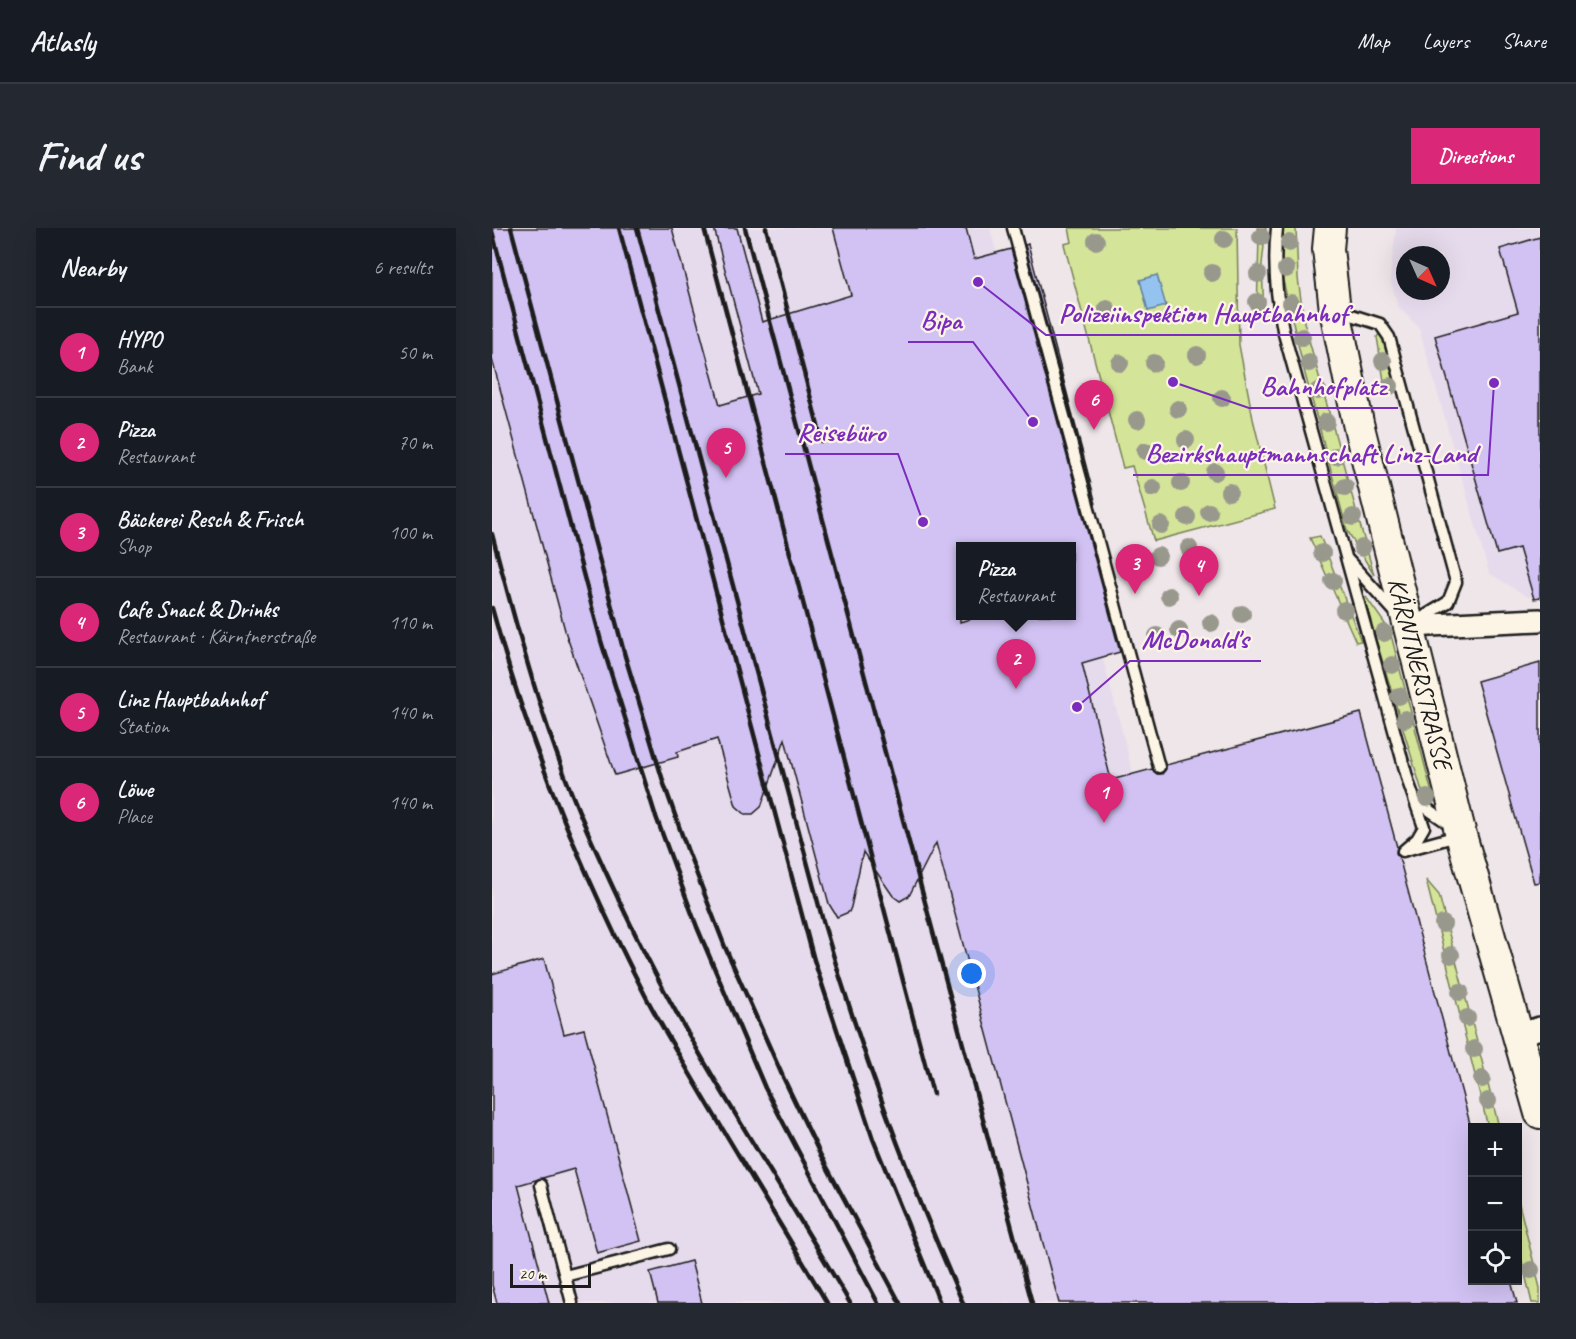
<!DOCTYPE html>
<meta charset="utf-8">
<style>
:root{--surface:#171b24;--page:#242831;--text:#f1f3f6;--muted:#9ea1a6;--line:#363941;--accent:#db2777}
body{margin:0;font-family:Caveat,sans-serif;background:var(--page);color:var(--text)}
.controls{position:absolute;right:18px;bottom:18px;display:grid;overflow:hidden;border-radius:0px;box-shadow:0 6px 24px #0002}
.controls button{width:54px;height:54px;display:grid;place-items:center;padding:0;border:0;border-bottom:2px solid var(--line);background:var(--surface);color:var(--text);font:30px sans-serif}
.compass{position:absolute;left:904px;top:18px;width:54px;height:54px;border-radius:50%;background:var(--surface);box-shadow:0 6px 24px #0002;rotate:135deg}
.scale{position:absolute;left:18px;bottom:15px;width:81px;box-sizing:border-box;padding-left:6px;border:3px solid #1c1c1c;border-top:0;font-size:16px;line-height:21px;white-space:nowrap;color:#1c1c1c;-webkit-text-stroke:4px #fcf5e5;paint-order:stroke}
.you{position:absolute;left:480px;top:746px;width:21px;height:21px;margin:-15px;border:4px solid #fff;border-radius:50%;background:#1a73e8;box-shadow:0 0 0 9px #1a73e833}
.badge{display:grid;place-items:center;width:39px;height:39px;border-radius:50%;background:var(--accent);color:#fff;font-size:20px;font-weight:700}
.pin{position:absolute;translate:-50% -50px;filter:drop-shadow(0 2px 3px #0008)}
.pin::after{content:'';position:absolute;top:32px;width:21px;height:18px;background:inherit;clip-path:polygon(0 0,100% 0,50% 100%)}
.popup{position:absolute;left:464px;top:314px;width:120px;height:78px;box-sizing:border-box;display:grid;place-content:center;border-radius:0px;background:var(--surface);filter:drop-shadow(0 2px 4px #0005);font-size:20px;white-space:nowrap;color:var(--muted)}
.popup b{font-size:22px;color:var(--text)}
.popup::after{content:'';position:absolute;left:50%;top:100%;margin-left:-12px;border:12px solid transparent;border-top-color:var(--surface)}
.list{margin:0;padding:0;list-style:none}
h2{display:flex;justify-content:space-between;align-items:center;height:78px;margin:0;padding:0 24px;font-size:26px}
h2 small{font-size:20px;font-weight:400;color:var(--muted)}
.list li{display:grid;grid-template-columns:39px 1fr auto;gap:18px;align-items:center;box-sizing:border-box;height:90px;padding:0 24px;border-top:2px solid var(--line)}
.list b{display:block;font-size:22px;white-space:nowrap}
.list p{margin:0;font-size:20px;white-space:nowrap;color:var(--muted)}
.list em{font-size:20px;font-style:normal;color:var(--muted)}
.icon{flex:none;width:33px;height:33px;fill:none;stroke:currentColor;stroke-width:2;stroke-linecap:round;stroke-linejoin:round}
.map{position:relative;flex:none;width:1048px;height:1075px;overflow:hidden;border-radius:0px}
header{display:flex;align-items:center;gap:36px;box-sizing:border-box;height:84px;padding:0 30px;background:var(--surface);border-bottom:2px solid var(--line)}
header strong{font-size:28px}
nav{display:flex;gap:33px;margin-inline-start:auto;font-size:21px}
.intro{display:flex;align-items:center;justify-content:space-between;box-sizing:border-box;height:144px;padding:0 36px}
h1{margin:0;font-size:42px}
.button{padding:15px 27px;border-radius:0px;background:var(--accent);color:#fff;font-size:21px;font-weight:700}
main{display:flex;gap:36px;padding:0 36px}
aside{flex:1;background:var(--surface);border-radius:0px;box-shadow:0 6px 24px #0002}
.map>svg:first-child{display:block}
.built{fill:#e6dbec;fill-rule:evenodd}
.green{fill:#d4e599;stroke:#78805a;stroke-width:1.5}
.water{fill:#95c3f0;stroke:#65809b;stroke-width:1.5}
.building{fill:#d1c2f3;stroke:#1c1c1c;stroke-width:1.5;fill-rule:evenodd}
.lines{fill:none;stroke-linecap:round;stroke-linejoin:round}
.service-casing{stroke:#1c1c1c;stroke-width:15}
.minor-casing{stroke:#1c1c1c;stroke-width:26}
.secondary-casing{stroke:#1c1c1c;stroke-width:34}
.service{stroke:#fcf5e5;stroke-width:10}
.minor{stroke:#fcf5e5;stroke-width:21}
.secondary{stroke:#fcf5e5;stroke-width:30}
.rail{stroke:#1c1c1c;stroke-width:4.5}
.tree{fill:#99988d}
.labels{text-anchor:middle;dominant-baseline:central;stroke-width:4.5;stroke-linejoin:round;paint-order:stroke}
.street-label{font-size:26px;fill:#1c1c1c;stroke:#fcf5e5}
.leader{fill:none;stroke:#7b2cbf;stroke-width:2}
.callout-dot{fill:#7b2cbf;stroke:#fcf5e5;stroke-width:2}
.callout-label{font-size:27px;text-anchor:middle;font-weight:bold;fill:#7b2cbf;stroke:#fcf5e5;stroke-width:4.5;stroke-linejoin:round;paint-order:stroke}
</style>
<header>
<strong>Atlasly</strong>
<nav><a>Map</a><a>Layers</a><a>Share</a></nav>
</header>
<div class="intro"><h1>Find us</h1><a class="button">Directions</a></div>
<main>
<aside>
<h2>Nearby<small>6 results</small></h2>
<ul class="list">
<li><span class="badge">1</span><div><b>HYPO</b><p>Bank</p></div><em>50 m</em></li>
<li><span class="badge">2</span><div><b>Pizza</b><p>Restaurant</p></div><em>70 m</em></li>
<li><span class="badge">3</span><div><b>Bäckerei Resch &amp; Frisch</b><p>Shop</p></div><em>100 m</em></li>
<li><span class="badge">4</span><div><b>Cafe Snack &amp; Drinks</b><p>Restaurant · Kärntnerstraße</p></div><em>110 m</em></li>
<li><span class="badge">5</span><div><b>Linz Hauptbahnhof</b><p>Station</p></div><em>140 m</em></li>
<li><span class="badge">6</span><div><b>Löwe</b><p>Place</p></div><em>140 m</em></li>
</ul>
</aside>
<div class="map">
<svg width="1048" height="1075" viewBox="0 0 1048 1075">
<rect width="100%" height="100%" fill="#efe6e9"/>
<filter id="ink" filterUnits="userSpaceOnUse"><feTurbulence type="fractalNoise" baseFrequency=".0167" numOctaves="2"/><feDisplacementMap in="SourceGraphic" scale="12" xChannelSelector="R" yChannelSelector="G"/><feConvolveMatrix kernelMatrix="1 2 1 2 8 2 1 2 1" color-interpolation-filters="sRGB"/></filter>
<g filter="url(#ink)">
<g class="built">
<path d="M0,0H498L641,545L536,573L669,1075H0ZM468,318H580V388H468Z"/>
<path d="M904,0H1048V368L1036,369L997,345L927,100L906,78L898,51ZM913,27H949V63H913Z"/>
</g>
<g class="green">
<polygon points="577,0 745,0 747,117 761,191 783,281 662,313 640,238 631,240 572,16 580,14"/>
<polygon points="765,0 774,0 770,36 772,87 765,87 767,8"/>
<polygon points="791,0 804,0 806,50 812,94 882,347 855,302 813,146 789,44"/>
<polygon points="887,106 890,108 906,162 894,165 885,109"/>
<polygon points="828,308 864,400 869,413 864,414 818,310"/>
<polygon points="871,369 874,369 898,403 942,573 938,577 933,573"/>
<polygon points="934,652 947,667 1007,899 996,899"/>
<polygon points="1026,972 1048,1060 1048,1075 1040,1075 1026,1017"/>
</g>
<polygon class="water" points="665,47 674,78 656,83 648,52"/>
<g class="building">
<path d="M0,0H180L228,177L266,166L222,0H245L270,94L359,67L341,0H474L482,31L519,21L628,424L590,435L619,552L660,541L665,546H670L674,541V537L869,485L905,619L904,625L907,629L981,907V1053H1019L1025,1075H567L444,615L417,668L408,673L401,668L371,624L359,679L357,684L345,689L337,676L293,511L269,579L261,586H253L244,578L225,511L185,524L186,529L123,547L74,406L0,131ZM468,318H579V387H491L468,394Z"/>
<polygon points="1048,9 1048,370 1042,371 1027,320 1005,326 943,108 1026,84 1008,21"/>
<polygon points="536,16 604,276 533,17"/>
<polygon points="1048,435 1048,654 1042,655 985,453"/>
<polygon points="52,731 72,806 92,801 149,1013 105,1025 82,941 26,957 57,1075 5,1075 0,1057 0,746"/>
<polygon points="199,1033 210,1075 166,1075 158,1044"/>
</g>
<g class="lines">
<g class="service-casing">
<g id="service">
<polyline points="521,0 667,539"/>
<path d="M785,0C781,36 784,68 791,102L917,556L932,599L925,611L911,623"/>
<polyline points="847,83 888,96 897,109 964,354 956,374 925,393"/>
<polyline points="856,332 904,385"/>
<path d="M914,622L969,607C958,593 939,586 926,573"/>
<polyline points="49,957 80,1075"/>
<polyline points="73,1048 177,1021"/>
</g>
</g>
<g class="minor-casing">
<g id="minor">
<polyline points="917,398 1048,392"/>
<polyline points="1026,807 1048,800"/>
</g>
</g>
<g class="secondary-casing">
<g id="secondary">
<path id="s1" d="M838,0L836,21L843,82L866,195L969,607L1048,885"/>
</g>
</g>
<use href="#service" class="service"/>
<use href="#minor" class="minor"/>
<use href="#secondary" class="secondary"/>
<g class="rail">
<polyline points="19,0 133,428 172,556 195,621 233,719 291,849 328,926 408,1075"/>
<polyline points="127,0 322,732 381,911 448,1075"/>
<path d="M145,0L331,693C369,824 416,950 471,1075"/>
<polyline points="212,0 441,866"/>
<polyline points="253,0 540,1075"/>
<polyline points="274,0 330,213"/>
<polyline points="0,3 109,413 163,586 205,699 273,860 386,1075"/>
<path d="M0,306C26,405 53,506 94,600C116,650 139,699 164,747C223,859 294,966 358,1075"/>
<path d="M0,380C36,515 89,643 153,767C167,794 183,820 198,846C243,923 290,998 335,1075"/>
</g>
</g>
<g class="tree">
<circle cx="769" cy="9" r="9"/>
<circle cx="732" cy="11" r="9"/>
<circle cx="604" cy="13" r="9"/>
<circle cx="797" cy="15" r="9"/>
<circle cx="794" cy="41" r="9"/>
<circle cx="720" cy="45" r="9"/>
<circle cx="766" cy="46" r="9"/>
<circle cx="765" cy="74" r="9"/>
<circle cx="799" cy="75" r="9"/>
<circle cx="615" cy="81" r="9"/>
<circle cx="810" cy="109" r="9"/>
<circle cx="705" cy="127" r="9"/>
<circle cx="891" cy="133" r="9"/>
<circle cx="628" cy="135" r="9"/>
<circle cx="662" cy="135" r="9"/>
<circle cx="817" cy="135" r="9"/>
<circle cx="898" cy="158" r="9"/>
<circle cx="826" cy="163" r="9"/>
<circle cx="730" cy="170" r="9"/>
<circle cx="686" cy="181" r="9"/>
<circle cx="645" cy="192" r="9"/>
<circle cx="834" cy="194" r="9"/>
<circle cx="694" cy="212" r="9"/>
<circle cx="653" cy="223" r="9"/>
<circle cx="844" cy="228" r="9"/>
<circle cx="723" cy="244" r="9"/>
<circle cx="689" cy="255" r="9"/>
<circle cx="853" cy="259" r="9"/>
<circle cx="661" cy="260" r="9"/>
<circle cx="737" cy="264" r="9"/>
<circle cx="717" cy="284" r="9"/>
<circle cx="695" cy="289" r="9"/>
<circle cx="861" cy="289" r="9"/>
<circle cx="669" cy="297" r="9"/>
<circle cx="697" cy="320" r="9"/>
<circle cx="870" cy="320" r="9"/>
<circle cx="830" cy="325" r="9"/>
<circle cx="666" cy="328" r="9"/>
<circle cx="841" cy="353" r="9"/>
<circle cx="677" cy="368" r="9"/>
<circle cx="852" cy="382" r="9"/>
<circle cx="750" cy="386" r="9"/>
<circle cx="719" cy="395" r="9"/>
<circle cx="687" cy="402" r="9"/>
<circle cx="892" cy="405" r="9"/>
<circle cx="665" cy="408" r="9"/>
<circle cx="900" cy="437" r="9"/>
<circle cx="907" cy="468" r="9"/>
<circle cx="913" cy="491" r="9"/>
<circle cx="935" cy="570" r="9"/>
<circle cx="951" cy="696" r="9"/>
<circle cx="959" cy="727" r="9"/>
<circle cx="968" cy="764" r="9"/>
<circle cx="975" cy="790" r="9"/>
<circle cx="982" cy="821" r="9"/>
<circle cx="990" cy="851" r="9"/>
<circle cx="996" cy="873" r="9"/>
<circle cx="1039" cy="1042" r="9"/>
</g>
</g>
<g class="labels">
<g class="street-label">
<text stroke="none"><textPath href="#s1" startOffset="456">KÄRNTNERSTRASSE</textPath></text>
</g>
</g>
<path class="leader" d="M486 54L554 107H868M541 194L481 114H416M681 154L757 180H906M431 294L406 226H293M1002 155L996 247H641M585 479L638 433H769"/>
<g class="callout-dot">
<circle cx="486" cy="54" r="6"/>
<circle cx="541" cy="194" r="6"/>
<circle cx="681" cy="154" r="6"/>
<circle cx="431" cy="294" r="6"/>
<circle cx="1002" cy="155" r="6"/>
<circle cx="585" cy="479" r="6"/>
</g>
<g class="callout-label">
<text x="711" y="94">Polizeiinspektion Hauptbahnhof</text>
<text x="449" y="101">Bipa</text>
<text x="831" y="167">Bahnhofplatz</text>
<text x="349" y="213">Reisebüro</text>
<text x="819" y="234">Bezirkshauptmannschaft Linz-Land</text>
<text x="703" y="420">McDonald's</text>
</g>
</svg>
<div class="controls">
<button>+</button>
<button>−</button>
<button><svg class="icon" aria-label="locate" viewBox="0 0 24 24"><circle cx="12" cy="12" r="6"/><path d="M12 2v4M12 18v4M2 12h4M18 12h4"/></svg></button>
</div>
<svg class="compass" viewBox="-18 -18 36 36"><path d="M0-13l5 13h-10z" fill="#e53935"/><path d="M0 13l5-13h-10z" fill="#9ea1a6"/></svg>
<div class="scale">20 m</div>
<div class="you"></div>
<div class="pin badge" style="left:612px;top:595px">1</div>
<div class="pin badge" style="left:524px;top:461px">2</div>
<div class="popup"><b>Pizza</b>Restaurant</div>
<div class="pin badge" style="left:643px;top:366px">3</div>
<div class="pin badge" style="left:707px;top:368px">4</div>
<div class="pin badge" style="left:234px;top:250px">5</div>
<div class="pin badge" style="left:602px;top:202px">6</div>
</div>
</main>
